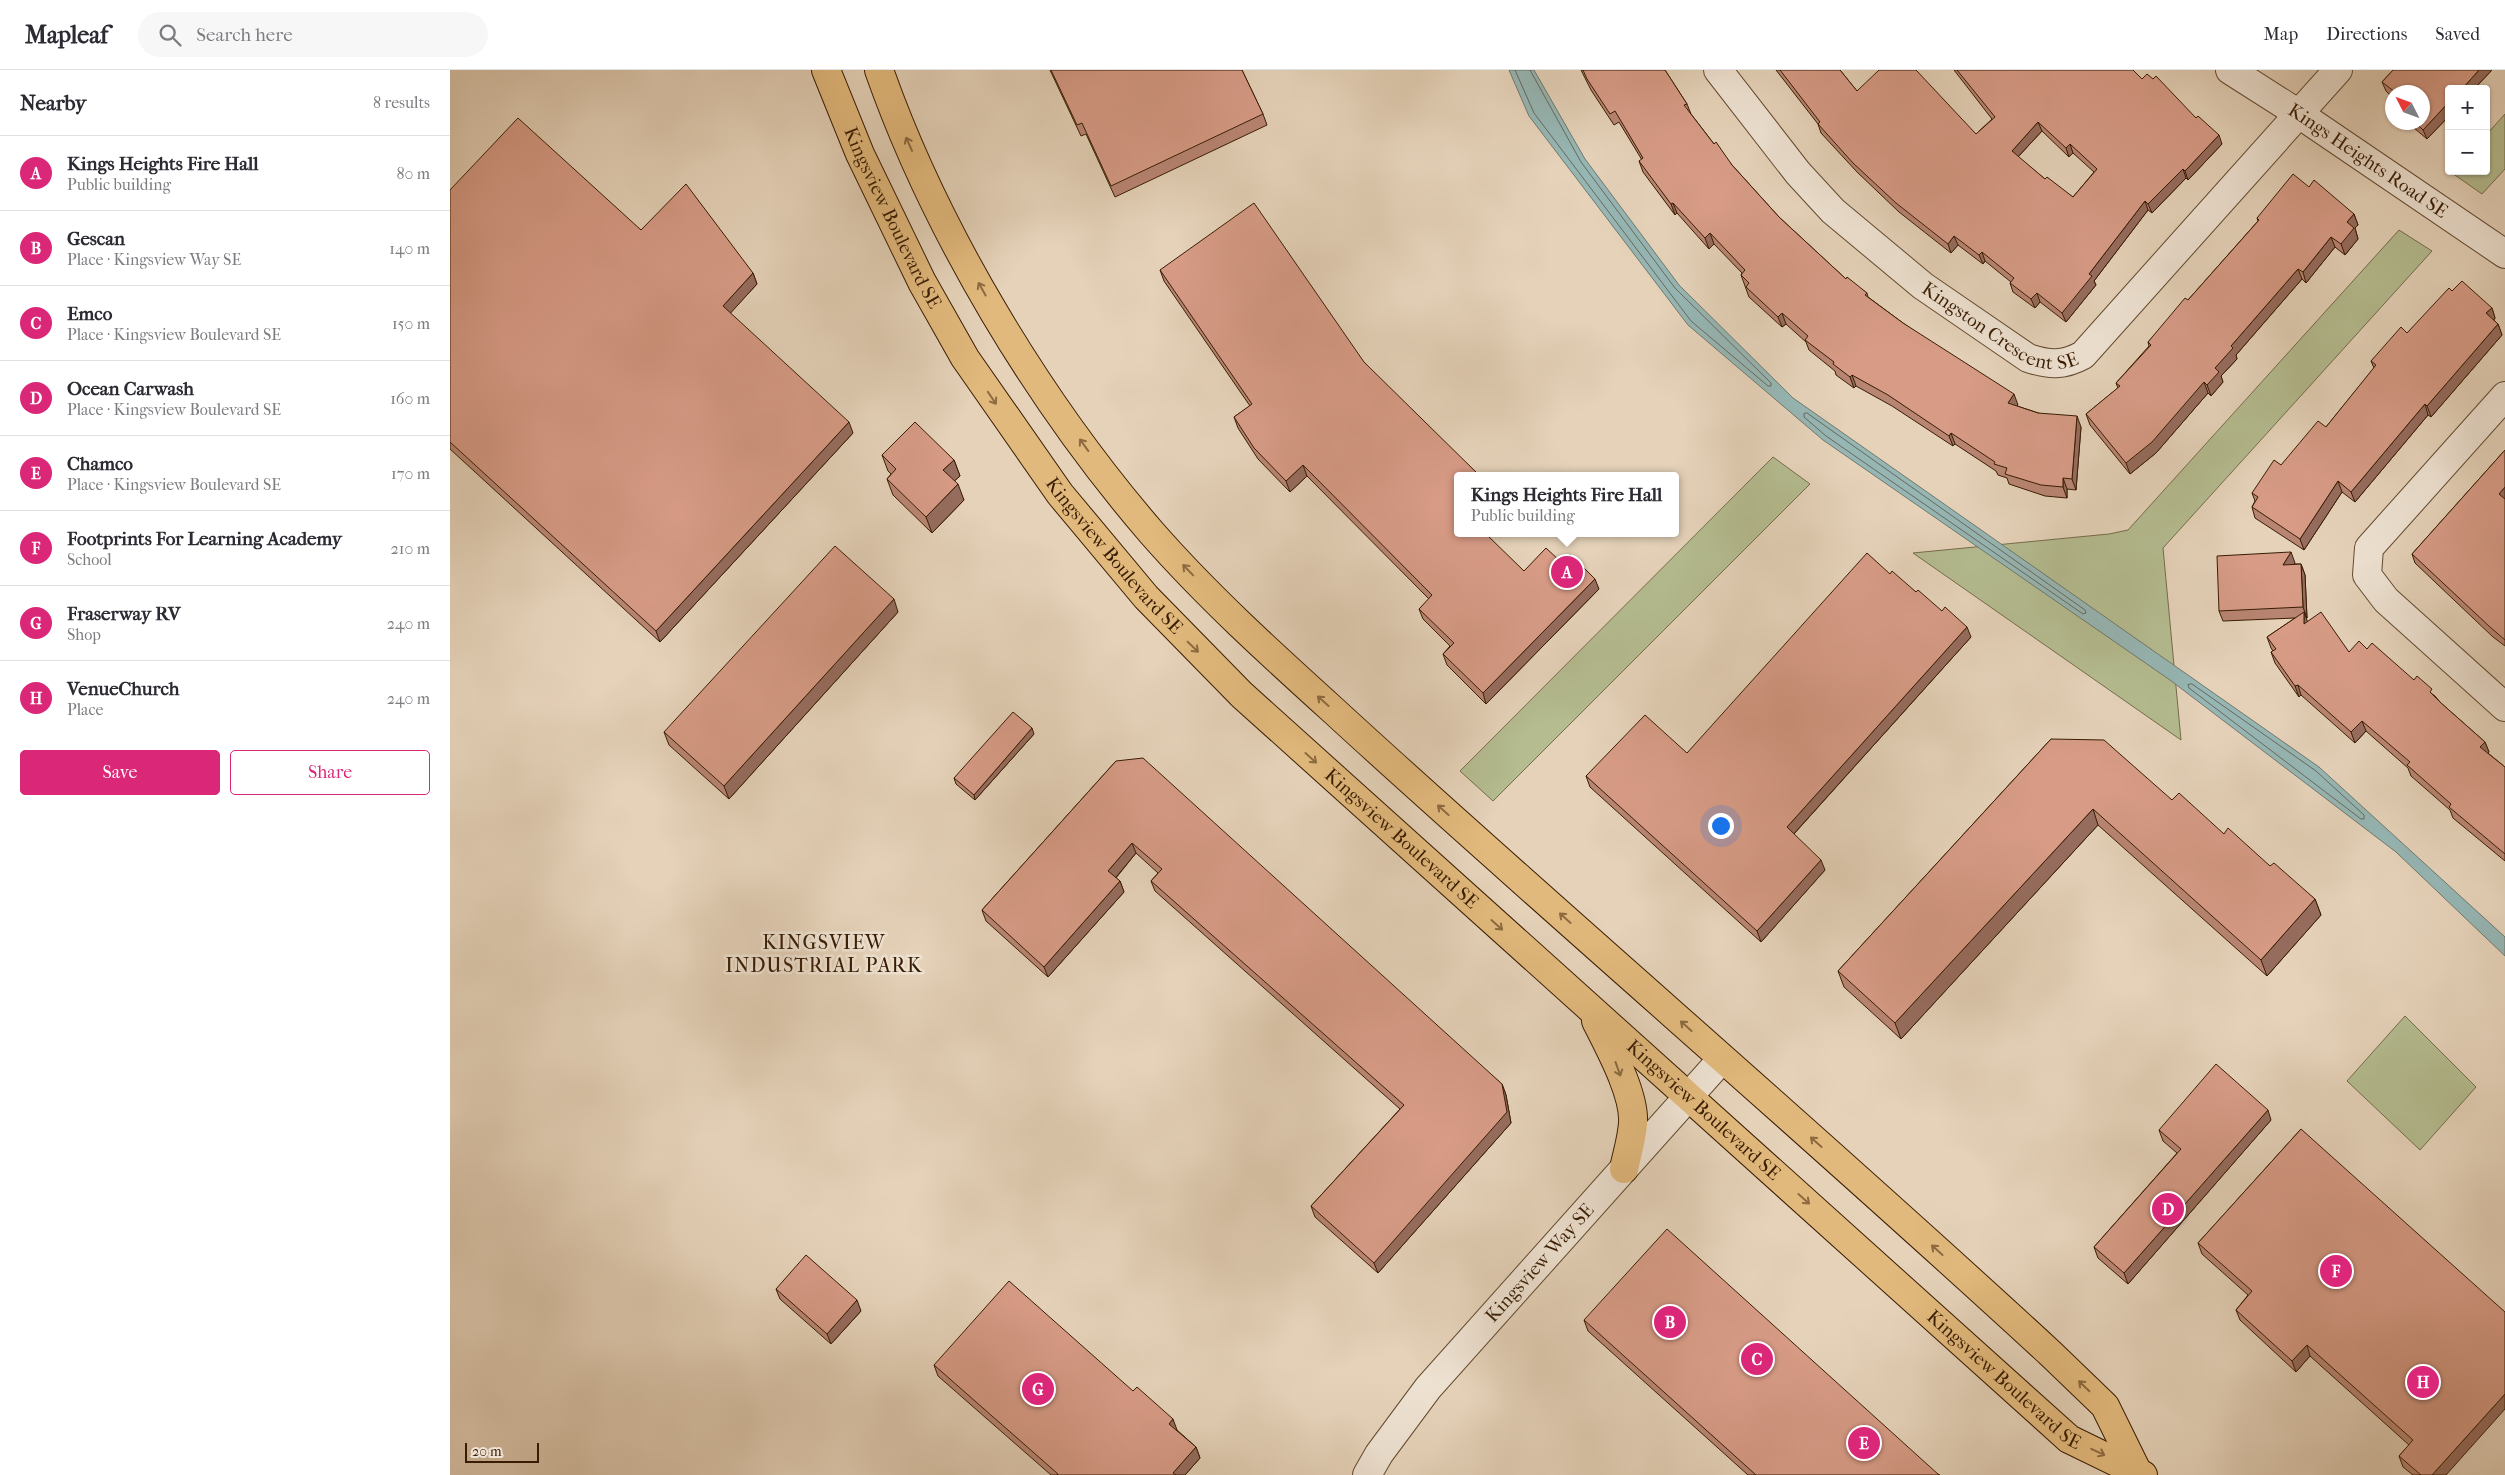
<!DOCTYPE html>
<meta charset="utf-8">
<style>
:root{--surface:#fff;--page:#f7f7f7;--text:#2b2b33;--muted:#7c7c81;--line:#e1e1e2;--accent:#db2777}
body{margin:0;font-family:"IM FELL French Canon",serif;background:var(--page);color:var(--text)}
.controls{position:absolute;right:15px;top:15px;display:grid;overflow:hidden;border-radius:5px;box-shadow:0 1px 4px #0004}
.controls button{width:45px;height:45px;display:grid;place-items:center;padding:0;border:0;border-bottom:1px solid var(--line);background:var(--surface);color:var(--text);font:25px sans-serif}
.compass{position:absolute;left:1935px;top:15px;width:45px;height:45px;border-radius:50%;background:var(--surface);box-shadow:0 1px 4px #0004;rotate:312deg}
.scale{position:absolute;left:15px;bottom:12px;width:74px;box-sizing:border-box;padding-left:5px;border:2px solid #381c03;border-top:0;font-size:14px;line-height:18px;white-space:nowrap;color:#381c03;-webkit-text-stroke:4px #eee2d2;paint-order:stroke}
.you{position:absolute;left:1270px;top:755px;width:18px;height:18px;margin:-12px;border:4px solid #fff;border-radius:50%;background:#1a73e8;box-shadow:0 0 0 8px #1a73e833}
.badge{display:grid;place-items:center;width:32px;height:32px;border-radius:50%;background:var(--accent);color:#fff;font-size:16px;font-weight:700}
.pin{position:absolute;translate:-50% -50%;border:2px solid #fff;box-shadow:0 1px 5px #0006}
.popup{position:absolute;left:1004px;top:402px;width:225px;height:65px;box-sizing:border-box;display:grid;place-content:center;border-radius:5px;background:var(--surface);filter:drop-shadow(0 1px 4px #0005);font-size:16px;white-space:nowrap;color:var(--muted)}
.popup b{font-size:19px;color:var(--text)}
.popup::after{content:'';position:absolute;left:50%;top:100%;margin-left:-10px;border:10px solid transparent;border-top-color:var(--surface)}
.list{margin:0;padding:0;list-style:none}
h2{display:flex;justify-content:space-between;align-items:center;height:65px;margin:0;padding:0 20px;font-size:21px}
h2 small{font-size:16px;font-weight:400;color:var(--muted)}
.list li{display:grid;grid-template-columns:32px 1fr auto;gap:15px;align-items:center;box-sizing:border-box;height:75px;padding:0 20px;border-top:1px solid var(--line)}
.list b{display:block;font-size:19px;white-space:nowrap}
.list p{margin:0;font-size:16px;white-space:nowrap;color:var(--muted)}
.list em{font-size:16px;font-style:normal;color:var(--muted)}
.actions{display:flex;gap:10px;padding:15px 20px}
.actions a{flex:1;padding:11px 0;border:1px solid var(--accent);border-radius:5px;text-align:center;font-size:18px;color:var(--accent)}
.actions .main{background:var(--accent);color:#fff}
.icon{flex:none;width:28px;height:28px;fill:none;stroke:currentColor;stroke-width:2;stroke-linecap:round;stroke-linejoin:round}
.map{position:relative;flex:none;width:2055px;height:1405px;overflow:hidden}
header{display:flex;align-items:center;gap:30px;box-sizing:border-box;height:70px;padding:0 25px;background:var(--surface);border-bottom:1px solid var(--line)}
header strong{font-size:24px}
nav{display:flex;gap:28px;margin-inline-start:auto;font-size:18px}
.search{width:350px;height:45px;background:var(--page);display:flex;align-items:center;gap:12px;box-sizing:border-box;padding:0 18px;border-radius:28px;color:var(--muted);font-size:19px}
main{display:flex}
aside{flex:1;background:var(--surface)}
.map>svg:first-child{display:block}
.green{fill:#b4bc90;stroke:#766c4a}
.water{fill:#96b6b4;stroke:#70786d}
.lines{fill:none;stroke-linecap:round;stroke-linejoin:round}
.shore{stroke:#67695c;stroke-width:1}
.minor-casing{stroke:#634a30;stroke-width:30}
.major-casing{stroke:#381c03;stroke-width:30}
.minor{stroke:#eee2d2;stroke-width:28}
.major{stroke:#e2b97c;stroke-width:28}
.wall{fill:#b98573;stroke:#381c03;fill-rule:evenodd}
.shaded-wall{fill:#966c5e;stroke:#381c03}
.building{fill:#d79b86;stroke:#381c03;fill-rule:evenodd}
.oneway{stroke:#8d6a40}
.labels{text-anchor:middle;dominant-baseline:central;stroke-width:5;stroke-linejoin:round;paint-order:stroke}
.street-label{font-size:19px;fill:#381c03;stroke:#eee2d2}
.neighbourhood-label{font-size:20px;letter-spacing:1px;fill:#381c03;stroke:#eee2d2}
</style>
<header>
<strong>Mapleaf</strong>
<div class="search"><svg class="icon" aria-label="search" viewBox="0 0 24 24"><circle cx="10" cy="10" r="6"/><path d="M15 15l6 6"/></svg>Search here</div>
<nav><a>Map</a><a>Directions</a><a>Saved</a></nav>
</header>
<main>
<aside>
<h2>Nearby<small>8 results</small></h2>
<ul class="list">
<li><span class="badge">A</span><div><b>Kings Heights Fire Hall</b><p>Public building</p></div><em>80 m</em></li>
<li><span class="badge">B</span><div><b>Gescan</b><p>Place · Kingsview Way SE</p></div><em>140 m</em></li>
<li><span class="badge">C</span><div><b>Emco</b><p>Place · Kingsview Boulevard SE</p></div><em>150 m</em></li>
<li><span class="badge">D</span><div><b>Ocean Carwash</b><p>Place · Kingsview Boulevard SE</p></div><em>160 m</em></li>
<li><span class="badge">E</span><div><b>Chamco</b><p>Place · Kingsview Boulevard SE</p></div><em>170 m</em></li>
<li><span class="badge">F</span><div><b>Footprints For Learning Academy</b><p>School</p></div><em>210 m</em></li>
<li><span class="badge">G</span><div><b>Fraserway RV</b><p>Shop</p></div><em>240 m</em></li>
<li><span class="badge">H</span><div><b>VenueChurch</b><p>Place</p></div><em>240 m</em></li>
</ul>
<div class="actions"><a class="main">Save</a><a>Share</a></div>
</aside>
<div class="map">
<svg width="2055" height="1405" viewBox="0 0 2055 1405">
<rect width="100%" height="100%" fill="#e5d2b9"/>
<filter id="stains"><feTurbulence type="fractalNoise" baseFrequency=".004" numOctaves="4"/><feColorMatrix values="0 0 0 0 .2 0 0 0 0 .09 0 0 0 0 .02 0 0 0 .5 -.17"/></filter>
<radialGradient id="worn" r=".72"><stop offset=".6" stop-color="#630" stop-opacity="0"/><stop offset="1" stop-color="#630" stop-opacity=".3"/></radialGradient>
<g class="green">
<polygon points="2055,44 2055,99 2032,124 2002,103 2036,101 2036,65"/>
<polygon points="1949,160 1982,181 1713,478 1731,670 1463,483 1659,464 1678,460"/>
<polygon points="1323,387 1360,414 1043,731 1010,701"/>
<polygon points="1955,946 2026,1017 1970,1080 1897,1011"/>
</g>
<polygon class="water" points="1059,0 1084,0 1135,89 1229,215 1343,328 1869,697 2055,867 2055,886 1946,782 1720,610 1373,370 1238,255 1079,46"/>
<g class="lines">
<g class="shore">
<polyline points="1065,0 1084,43 1241,251 1318,316 1321,316 1321,313 1225,218 1131,92 1080,0"/>
<polygon points="1357,343 1635,540 1636,543 1633,544 1376,366 1354,347 1354,344"/>
<polygon points="1742,614 1866,701 1914,745 1914,749 1911,749 1739,618 1738,615"/>
</g>
<g class="minor-casing">
<g id="minor">
<path id="s1" d="M1268,0L1348,103L1383,141L1473,216L1578,288C1599,295 1613,296 1633,285L1888,0"/>
<path id="s2" d="M1780,0L1849,44L2055,184"/>
<polyline points="2055,326 1919,478 1917,505 1936,530 2055,637"/>
<path id="s3" d="M917,1405L929,1384L978,1318L1272,989"/>
</g>
</g>
<g class="major-casing">
<g id="major">
<path id="s4" d="M376,0L410,84L472,212L515,288L610,424L696,527L792,625L1619,1369L1693,1405"/>
<path d="M429,0C486,162 589,332 701,462C757,526 821,584 884,641C947,699 1011,756 1075,813C1250,969 1428,1124 1601,1284L1655,1336L1687,1401"/>
<path d="M1146,951C1159,977 1185,1024 1183,1053C1182,1069 1177,1084 1174,1099"/>
</g>
</g>
<use href="#minor" class="minor"/>
<use href="#major" class="major"/>
</g>
<g class="wall">
<polygon points="600,0 792,0 813,44 817,55 665,127 636,64 631,66"/>
<polygon points="1131,0 1215,0 1237,34 1241,44 1264,74 1282,95 1329,147 1396,209 1417,223 1418,227 1453,253 1568,335 1567,336 1631,357 1626,420 1617,419 1617,428 1595,426 1559,414 1557,408 1548,405 1546,401 1505,374 1503,376 1442,336 1406,316 1404,318 1386,305 1385,301 1359,280 1356,272 1336,254 1332,257 1299,227 1291,205 1292,203 1264,174 1259,179 1227,143 1225,145 1193,102 1189,91 1192,90 1169,52 1164,55 1141,20"/>
<path d="M1326,0H1390L1407,21L1526,64L1542,49L1504,0H1683L1692,9L1772,74L1738,110L1736,108L1702,143L1698,140L1644,211L1646,215L1616,252L1590,232L1585,238L1563,222L1560,213L1561,212L1535,191L1533,194L1508,175L1501,183L1449,142L1407,102L1371,63L1368,54ZM1592,61L1619,87L1623,83L1644,102L1623,127L1595,109L1568,87Z"/>
<polygon points="1943,0 2042,0 2024,19 1999,19 1999,46 1977,69 1957,52 1972,52 1972,22 1942,22 1942,27 1936,21 1932,12"/>
<polygon points="1859,117 1904,144 1908,155 1905,158 1908,169 1895,185 1885,177 1856,213 1852,209 1786,285 1787,289 1771,306 1773,312 1761,326 1758,323 1706,383 1680,404 1640,355 1636,344 1668,318 1666,313 1699,276 1698,272 1738,230 1808,151 1807,148"/>
<polygon points="0,120 191,160 303,203 307,214 280,243 403,363 210,572 0,379"/>
<polygon points="710,200 1008,463 1074,501 1111,492 1149,519 1036,634 997,595 993,584 1000,576 973,549 969,539 979,529 857,406 840,422 808,389 788,358 784,347 800,336 714,211"/>
<polygon points="2002,221 2042,238 2045,248 2044,250 2048,254 2052,265 1981,347 1978,345 1905,432 1892,422 1854,480 1805,448 1802,437 1805,431 1802,423 1831,395 1876,357 1924,298 1921,291 1957,263"/>
<polygon points="2055,380 2055,576 2043,567 1965,493 1962,484"/>
<polygon points="432,385 504,390 510,406 504,411 514,430 482,463 443,425 437,409 441,404 438,401"/>
<polygon points="1845,493 1844,494 1851,494 1855,505 1857,548 1856,548 1857,552 1899,582 1917,579 1964,610 1985,626 1991,633 2035,672 2039,682 2038,683 2055,697 2055,791 2003,748 2000,740 1961,706 1958,698 1916,661 1905,673 1851,625 1849,627 1825,593 1821,582 1823,581 1821,578 1817,567 1845,548 1773,551 1769,541"/>
<polygon points="1440,504 1466,522 1521,567 1344,764 1375,800 1311,872 1140,717 1136,706 1237,683"/>
<polygon points="448,542 279,729 219,675 214,662"/>
<polygon points="584,664 525,730 506,714 504,708"/>
<polygon points="1601,669 1722,730 1774,764 1820,796 1865,829 1871,845 1817,906 1648,755 1451,969 1394,917 1388,901"/>
<polygon points="666,691 1052,1014 1056,1025 1061,1053 928,1203 865,1147 861,1136 950,1039 705,821 701,811 708,803 686,783 666,808 670,811 674,822 598,907 536,851 532,840"/>
<polygon points="1821,1050 1678,1214 1648,1188 1644,1177 1727,1083 1713,1071 1709,1060"/>
<polygon points="1851,1059 1996,1405 1963,1405 1953,1397 1949,1386 1959,1375 1860,1286 1846,1302 1790,1250 1786,1240 1798,1225 1752,1184 1748,1173"/>
<polygon points="326,1219 411,1241 381,1274 330,1229"/>
<polygon points="1134,1250 1490,1405 1298,1405 1138,1261"/>
<polygon points="484,1295 727,1360 746,1377 750,1388 735,1405 601,1405 488,1306"/>
</g>
<g class="shaded-wall">
<polygon points="2029,0 2042,0 2024,19 2012,19"/>
<polygon points="1999,32 1999,46 1977,69 1973,60"/>
<polygon points="1588,52 1592,61 1565,90 1562,81"/>
<polygon points="1769,65 1772,74 1738,110 1735,101"/>
<polygon points="1620,74 1623,83 1619,87 1616,78"/>
<polygon points="1733,99 1736,108 1702,143 1698,134"/>
<polygon points="1695,131 1698,140 1644,211 1646,215 1616,252 1612,243 1639,204"/>
<polygon points="1223,133 1227,143 1225,145 1221,134"/>
<polygon points="1904,144 1908,155 1905,158 1908,169 1895,185 1891,174 1897,152"/>
<polygon points="1260,163 1264,174 1259,179 1255,168"/>
<polygon points="1504,166 1508,175 1501,183 1498,174"/>
<polygon points="1881,167 1885,177 1856,213 1853,202"/>
<polygon points="1532,182 1535,191 1533,194 1529,185"/>
<polygon points="1848,199 1852,209 1786,285 1787,289 1771,306 1773,312 1761,326 1757,315 1765,298 1781,276"/>
<polygon points="303,203 307,214 277,247 273,236"/>
<polygon points="1587,223 1590,232 1585,238 1581,229"/>
<polygon points="2042,238 2045,248 2040,254 2036,243"/>
<polygon points="1332,243 1336,254 1332,257 1328,247"/>
<polygon points="2048,254 2052,265 1981,347 1977,336"/>
<polygon points="1402,305 1406,316 1404,318 1400,307"/>
<polygon points="1754,312 1758,323 1706,383 1680,404 1676,393"/>
<polygon points="1564,324 1568,335 1562,344 1558,333"/>
<polygon points="1975,334 1978,345 1905,432 1901,422"/>
<polygon points="1627,346 1631,357 1626,420 1622,409"/>
<polygon points="399,352 403,363 210,572 206,561"/>
<polygon points="1501,363 1505,374 1503,376 1499,366"/>
<polygon points="504,390 510,406 499,416 493,400"/>
<polygon points="853,395 857,406 840,422 836,411"/>
<polygon points="1613,408 1617,419 1617,428 1613,417"/>
<polygon points="1888,411 1892,422 1854,480 1850,469"/>
<polygon points="508,414 514,430 482,463 476,447"/>
<polygon points="2055,417 2055,430 2049,424"/>
<polygon points="1841,482 1845,493 1837,505 1833,495"/>
<polygon points="1851,494 1855,505 1857,548 1853,537"/>
<polygon points="1145,509 1149,519 1036,634 1033,623"/>
<polygon points="444,529 448,542 279,729 274,716"/>
<polygon points="1854,542 1858,553 1854,554"/>
<polygon points="1517,557 1521,567 1340,768 1337,757"/>
<polygon points="1848,615 1851,625 1849,627 1845,616"/>
<polygon points="1912,651 1916,661 1905,673 1901,662"/>
<polygon points="582,658 584,664 525,730 524,725"/>
<polygon points="2035,672 2039,682 2034,687 2030,677"/>
<polygon points="1643,739 1648,755 1451,969 1445,953"/>
<polygon points="682,773 686,783 662,812 658,801"/>
<polygon points="1371,790 1375,800 1311,872 1307,861"/>
<polygon points="670,811 674,822 598,907 594,897"/>
<polygon points="1865,829 1871,845 1817,906 1811,890"/>
<polygon points="1052,1014 1056,1025 1061,1053 928,1203 924,1193"/>
<polygon points="1818,1040 1821,1050 1678,1214 1674,1203"/>
<polygon points="407,1230 411,1241 381,1274 377,1264"/>
<polygon points="1857,1275 1860,1286 1846,1302 1842,1291"/>
<polygon points="2055,1324 2055,1339 1996,1405 1982,1405"/>
<polygon points="723,1349 727,1360 723,1364 719,1354"/>
<polygon points="746,1377 750,1388 735,1405 724,1405 723,1403"/>
</g>
<g class="building">
<polygon points="601,0 792,0 813,44 661,116 632,53 627,55"/>
<polygon points="1133,0 1215,0 1237,34 1234,35 1264,74 1266,72 1282,95 1329,147 1396,209 1397,207 1417,223 1415,225 1453,253 1564,324 1558,333 1588,343 1627,346 1622,409 1613,408 1613,417 1591,415 1555,404 1557,398 1544,394 1545,392 1501,363 1499,366 1438,325 1402,305 1400,307 1383,294 1384,292 1355,270 1358,266 1332,243 1328,247 1296,217 1299,213 1291,205 1295,200 1260,163 1255,168 1223,133 1221,134 1189,91 1193,88 1165,41 1160,44 1137,9"/>
<path d="M1330,0H1390L1407,21L1429,0H1466L1526,64L1545,47L1507,0H1683L1692,9L1697,4L1703,9L1706,6L1746,48L1748,46L1769,65L1735,101L1733,99L1698,134L1695,131L1639,204L1642,206L1612,243L1587,223L1581,229L1560,213L1564,208L1532,182L1529,185L1504,166L1498,174L1446,133L1403,93L1368,54L1370,52ZM1588,52L1616,78L1620,74L1647,99L1623,127L1597,107L1595,109L1562,81Z"/>
<polygon points="1943,0 2029,0 2012,19 1999,19 1999,32 1973,60 1965,52 1972,52 1972,22 1945,22 1932,12"/>
<polygon points="68,48 191,160 236,114 303,203 273,236 399,352 206,561 0,372 0,120"/>
<polygon points="1843,104 1859,117 1864,110 1904,144 1897,152 1904,158 1891,174 1881,167 1853,202 1848,199 1781,276 1783,278 1765,298 1769,302 1757,315 1754,312 1702,372 1676,393 1636,344 1670,316 1666,313 1701,275 1698,272 1735,228 1738,230 1809,150 1807,148"/>
<polygon points="804,133 914,292 1030,406 1008,406 1008,463 1035,463 1074,501 1096,478 1111,492 1120,484 1145,509 1033,623 993,584 1004,573 969,539 982,525 853,395 836,411 804,378 784,347 802,334 710,200"/>
<polygon points="2012,211 2042,238 2036,243 2048,254 1977,336 1975,334 1901,422 1888,411 1850,469 1802,437 1808,427 1802,423 1824,390 1831,395 1868,351 1876,357 1926,295 1921,291 1951,257 1957,263 1999,218 2002,221"/>
<polygon points="465,352 504,390 493,400 508,414 476,447 437,409 446,399 432,385"/>
<polygon points="2055,380 2055,417 2049,424 2055,429 2055,570 2040,557 1962,484"/>
<polygon points="385,476 444,529 274,716 214,662"/>
<polygon points="1841,482 1833,495 1851,494 1853,537 1769,541 1767,486"/>
<polygon points="1417,483 1440,504 1442,501 1466,522 1468,520 1492,541 1495,537 1517,557 1337,757 1371,790 1307,861 1136,706 1195,645 1237,683"/>
<polygon points="1854,542 1854,554 1871,542 1899,582 1909,571 1917,579 1922,573 1964,610 1967,606 1982,619 1980,622 1991,633 2035,672 2030,677 2055,697 2055,784 1999,737 2001,734 1957,695 1960,692 1912,651 1901,662 1848,615 1845,616 1821,582 1826,579 1817,567"/>
<polygon points="563,642 582,658 524,725 504,708"/>
<polygon points="1601,669 1654,670 1722,730 1729,723 1774,764 1778,758 1820,796 1824,793 1865,829 1811,890 1643,739 1445,953 1388,901"/>
<polygon points="693,688 1052,1014 1057,1042 924,1193 861,1136 954,1035 701,811 712,799 682,773 658,801 670,811 594,897 532,840 666,691"/>
<polygon points="1766,994 1818,1040 1674,1203 1644,1177 1731,1079 1709,1060"/>
<polygon points="1851,1059 2055,1242 2055,1324 1982,1405 1971,1405 1949,1386 1963,1370 1857,1275 1842,1291 1786,1240 1802,1221 1748,1173"/>
<polygon points="1217,1159 1489,1405 1306,1405 1134,1250"/>
<polygon points="356,1185 407,1230 377,1264 326,1219"/>
<polygon points="559,1211 683,1321 687,1317 723,1349 719,1354 746,1377 723,1403 726,1405 607,1405 608,1404 484,1295"/>
</g>
<defs><path id="oneway-shaft" d="M-6 0H5M1.5-3L5.5 0L1.5 3" fill="none" stroke-width="1.6" stroke-linecap="round" stroke-linejoin="round" transform="scale(1.25)"/></defs>
<g class="oneway">
<use href="#oneway-shaft" transform="translate(459 74) rotate(-114)"/>
<use href="#oneway-shaft" transform="translate(532 219) rotate(-119)"/>
<use href="#oneway-shaft" transform="translate(542 328) rotate(56)"/>
<use href="#oneway-shaft" transform="translate(634 375) rotate(-126)"/>
<use href="#oneway-shaft" transform="translate(738 500) rotate(-134)"/>
<use href="#oneway-shaft" transform="translate(743 577) rotate(44)"/>
<use href="#oneway-shaft" transform="translate(873 631) rotate(-138)"/>
<use href="#oneway-shaft" transform="translate(861 688) rotate(42)"/>
<use href="#oneway-shaft" transform="translate(993 740) rotate(-138)"/>
<use href="#oneway-shaft" transform="translate(1115 848) rotate(-138)"/>
<use href="#oneway-shaft" transform="translate(1047 855) rotate(42)"/>
<use href="#oneway-shaft" transform="translate(1236 956) rotate(-138)"/>
<use href="#oneway-shaft" transform="translate(1168 999) rotate(70)"/>
<use href="#oneway-shaft" transform="translate(1366 1072) rotate(-138)"/>
<use href="#oneway-shaft" transform="translate(1354 1129) rotate(42)"/>
<use href="#oneway-shaft" transform="translate(1487 1180) rotate(-138)"/>
<use href="#oneway-shaft" transform="translate(1634 1316) rotate(-136)"/>
<use href="#oneway-shaft" transform="translate(1648 1382) rotate(25)"/>
</g>
<g class="labels">
<g class="street-label">
<text stroke="none"><textPath href="#s2" startOffset="165">Kings Heights Road SE</textPath></text>
<text stroke="none"><textPath href="#s4" startOffset="162">Kingsview Boulevard SE</textPath></text>
<text stroke="none"><textPath href="#s1" startOffset="389">Kingston Crescent SE</textPath></text>
<text stroke="none"><textPath href="#s4" startOffset="568">Kingsview Boulevard SE</textPath></text>
<text stroke="none"><textPath href="#s4" startOffset="972">Kingsview Boulevard SE</textPath></text>
<text stroke="none"><textPath href="#s4" startOffset="1378">Kingsview Boulevard SE</textPath></text>
<text stroke="none"><textPath href="#s3" startOffset="274">Kingsview Way SE</textPath></text>
<text stroke="none"><textPath href="#s4" startOffset="1782">Kingsview Boulevard SE</textPath></text>
</g>
<g class="neighbourhood-label">
<text x="374" y="872">KINGSVIEW<tspan x="374" dy="23">INDUSTRIAL PARK</tspan></text>
</g>
</g>
<rect width="100%" height="100%" filter="url(#stains)"/>
<rect width="100%" height="100%" fill="url(#worn)"/>
</svg>
<div class="controls">
<button>+</button>
<button>−</button>
</div>
<svg class="compass" viewBox="-18 -18 36 36"><path d="M0-13l5 13h-10z" fill="#e53935"/><path d="M0 13l5-13h-10z" fill="#7c7c81"/></svg>
<div class="scale">20 m</div>
<div class="you"></div>
<div class="pin badge" style="left:1117px;top:502px">A</div>
<div class="popup"><b>Kings Heights Fire Hall</b>Public building</div>
<div class="pin badge" style="left:1220px;top:1252px">B</div>
<div class="pin badge" style="left:1307px;top:1289px">C</div>
<div class="pin badge" style="left:1718px;top:1139px">D</div>
<div class="pin badge" style="left:1414px;top:1373px">E</div>
<div class="pin badge" style="left:1886px;top:1201px">F</div>
<div class="pin badge" style="left:588px;top:1319px">G</div>
<div class="pin badge" style="left:1973px;top:1312px">H</div>
</div>
</main>
